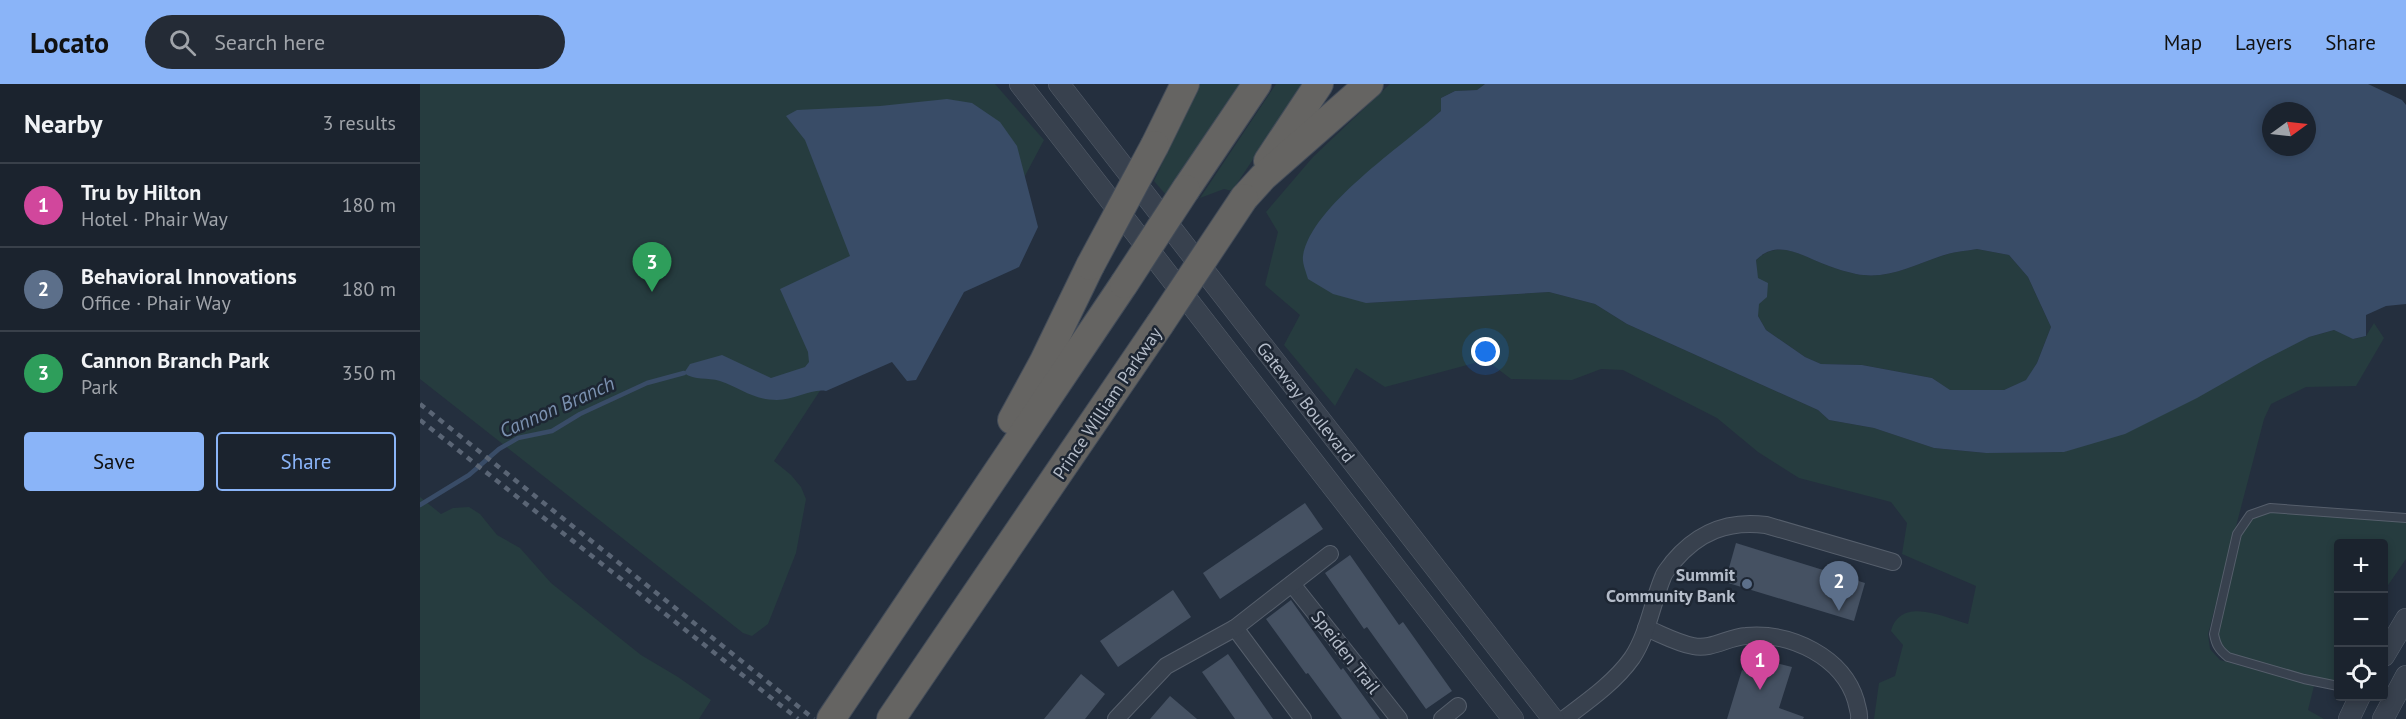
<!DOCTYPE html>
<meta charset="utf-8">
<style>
:root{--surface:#1b232e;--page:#242b36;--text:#f1f3f6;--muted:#a0a4aa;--line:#39404a;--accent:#8ab4f8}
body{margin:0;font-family:"PT Sans",sans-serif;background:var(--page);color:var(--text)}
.controls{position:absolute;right:18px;bottom:18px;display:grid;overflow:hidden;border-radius:6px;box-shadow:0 3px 9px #0003}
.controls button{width:54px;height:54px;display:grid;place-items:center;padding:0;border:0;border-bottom:2px solid var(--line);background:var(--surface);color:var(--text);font:30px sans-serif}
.compass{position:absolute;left:1842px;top:18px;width:54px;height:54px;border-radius:50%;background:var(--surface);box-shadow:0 3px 9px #0003;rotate:75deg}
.you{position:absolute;left:1066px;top:268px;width:21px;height:21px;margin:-15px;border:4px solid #fff;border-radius:50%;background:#1a73e8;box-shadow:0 0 0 9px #1a73e833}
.badge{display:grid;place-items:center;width:39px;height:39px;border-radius:50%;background:var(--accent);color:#fff;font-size:20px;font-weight:700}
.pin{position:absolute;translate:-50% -50px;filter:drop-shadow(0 2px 3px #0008)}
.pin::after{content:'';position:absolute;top:32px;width:21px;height:18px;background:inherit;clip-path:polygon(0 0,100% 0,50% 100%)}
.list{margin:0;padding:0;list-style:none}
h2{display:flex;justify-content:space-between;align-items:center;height:78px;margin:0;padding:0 24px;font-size:26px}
h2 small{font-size:20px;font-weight:400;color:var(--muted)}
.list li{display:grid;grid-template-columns:39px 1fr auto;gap:18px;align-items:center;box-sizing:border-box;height:84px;padding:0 24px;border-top:2px solid var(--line)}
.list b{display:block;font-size:22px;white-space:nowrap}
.list p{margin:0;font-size:20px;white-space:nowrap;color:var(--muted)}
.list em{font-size:20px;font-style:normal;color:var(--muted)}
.actions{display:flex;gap:12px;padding:18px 24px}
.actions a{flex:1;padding:14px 0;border:2px solid var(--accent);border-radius:6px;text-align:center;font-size:21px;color:var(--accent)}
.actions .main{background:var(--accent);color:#111}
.icon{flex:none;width:33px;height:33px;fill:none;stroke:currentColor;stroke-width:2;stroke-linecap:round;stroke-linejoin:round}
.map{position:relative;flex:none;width:1986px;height:635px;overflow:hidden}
header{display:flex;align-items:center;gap:36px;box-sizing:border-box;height:84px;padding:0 30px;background:var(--accent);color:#111}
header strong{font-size:28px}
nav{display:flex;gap:33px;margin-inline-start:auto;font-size:21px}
.search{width:420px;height:54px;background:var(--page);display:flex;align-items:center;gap:15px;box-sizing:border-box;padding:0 21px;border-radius:33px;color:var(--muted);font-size:22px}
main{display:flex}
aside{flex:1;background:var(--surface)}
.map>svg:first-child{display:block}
.green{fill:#263c3f}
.water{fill:#394c67;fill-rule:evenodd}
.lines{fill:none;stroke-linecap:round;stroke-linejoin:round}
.stream{stroke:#394c67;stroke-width:4.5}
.building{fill:#455162}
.service-casing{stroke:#565f6c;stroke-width:10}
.minor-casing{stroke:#565f6c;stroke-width:18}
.tertiary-casing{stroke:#565f6c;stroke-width:22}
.trunk-casing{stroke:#434c59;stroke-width:30}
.service{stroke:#38414e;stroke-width:8}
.minor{stroke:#38414e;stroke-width:16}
.tertiary{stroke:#38414e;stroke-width:21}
.trunk{stroke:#656462;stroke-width:28}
.rail{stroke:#5a6575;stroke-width:4.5;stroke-dasharray:6 6;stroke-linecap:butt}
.trunk-bridge-casing{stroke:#434c59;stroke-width:30;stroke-linecap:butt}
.trunk-bridge{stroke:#656462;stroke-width:28}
.service-dot{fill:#5c6f8a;stroke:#1d2633;stroke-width:2}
.labels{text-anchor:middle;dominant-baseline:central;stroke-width:5;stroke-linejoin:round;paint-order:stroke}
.street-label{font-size:18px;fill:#b4bcc9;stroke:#1d2633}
.poi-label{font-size:18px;font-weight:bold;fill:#b4bcc9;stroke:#1d2633;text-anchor:end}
.water-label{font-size:20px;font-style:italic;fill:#7c92b1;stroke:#1d2633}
</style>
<header>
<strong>Locato</strong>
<div class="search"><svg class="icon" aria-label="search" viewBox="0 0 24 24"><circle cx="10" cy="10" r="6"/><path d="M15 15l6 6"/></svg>Search here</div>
<nav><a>Map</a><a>Layers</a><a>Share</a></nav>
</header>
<main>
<aside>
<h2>Nearby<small>3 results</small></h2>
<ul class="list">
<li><span class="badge" style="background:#d1479c">1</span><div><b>Tru by Hilton</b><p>Hotel · Phair Way</p></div><em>180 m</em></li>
<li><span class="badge" style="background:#5c6f8a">2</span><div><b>Behavioral Innovations</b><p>Office · Phair Way</p></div><em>180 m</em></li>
<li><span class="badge" style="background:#2e9e5b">3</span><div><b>Cannon Branch Park</b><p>Park</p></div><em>350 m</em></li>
</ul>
<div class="actions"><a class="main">Save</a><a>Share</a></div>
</aside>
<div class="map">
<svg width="1986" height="635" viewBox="0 0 1986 635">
<rect width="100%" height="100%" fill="#242f3e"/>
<g class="green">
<polygon points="0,0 575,0 624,56 597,107 507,143 354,377 371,391 381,403 386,415 376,469 348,540 332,552 323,549 0,295"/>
<polygon points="779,0 822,0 747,112 734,97"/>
<polygon points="856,0 883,0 812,107 804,105 780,114"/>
<path d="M970,0H1065L1057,6L1035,7L1021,14V27L999,47L946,219L1129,208L1175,220L1207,240L1398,326L1409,336L1454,344L1514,364L1565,369L1644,368L1889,253L1914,246L1934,255L1946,252L1954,239L1964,254L1936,302L1886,303L1851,320L1844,335L1788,550L1790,565L1800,576L1894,602L1888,626L1904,635H1454L1459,599L1475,592L1483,561L1471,547C1481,512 1523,533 1548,540L1556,502L1482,470L1487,439L1471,418L1379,394L1338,368L1297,334L1203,286L1181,285L1152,296L1091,295L1066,276L965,303L936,284L915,322L864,261L880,231L845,201L858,148L846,128L893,73Z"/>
<path d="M1557,165L1589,171L1608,193L1631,243L1617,279L1607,296L1584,306H1529L1512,294L1442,281L1401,280L1385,273L1346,246L1338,232L1336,176C1360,153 1385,174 1409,182C1417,185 1427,188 1436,190C1467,196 1492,182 1521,172C1532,168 1545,167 1557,165Z"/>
<polygon points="0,413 21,430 33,424 49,423 60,430 77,451 100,464 131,499 221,571 258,593 291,616 279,635 0,635"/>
<polygon points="1838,427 1986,434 1986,475 1964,507 1964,460 1918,460 1918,602 1808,573 1796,560 1817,450"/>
</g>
<g class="water">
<path d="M1065,0H1948L1982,16L1986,21V220L1966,222L1946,231V252L1933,255L1914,246L1889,253L1844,276L1777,314L1705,350L1644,368L1566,369L1514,364L1454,344L1409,336L1398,326L1207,240L1175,220L1129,208L946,219L913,210L888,195C886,188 882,179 883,172C891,122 983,62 1021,27V14L1035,7L1057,6ZM1851,27H1887V63H1851ZM1557,165L1589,171L1608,193L1631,243L1617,279L1606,296L1584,306H1530L1512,294L1442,281L1401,280L1385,273L1346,246L1338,232L1339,220L1347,213L1348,199L1338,194L1336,176C1359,153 1385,174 1409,182C1417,185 1427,188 1436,190C1467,196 1492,182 1521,172C1532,168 1545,167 1557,165Z"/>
<path d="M527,15L552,19L580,38L597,62L618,143L599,183L544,208L496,296L487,297L472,278L406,307C393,304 374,316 357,316C333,316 321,304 300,297C287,293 275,297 264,289L270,280L302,271L351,294L385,283L389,278L388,268L360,205L430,172L385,56L366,32L377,26L460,22Z"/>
</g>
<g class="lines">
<polyline class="stream" points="0,421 49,391 79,365 98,354 132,347 160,330 227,299 264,289"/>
</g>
<g class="building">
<polygon points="885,419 903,445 800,515 783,489"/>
<polygon points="1316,459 1445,499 1434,537 1305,498"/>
<polygon points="930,471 979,541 983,538 1032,607 1006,625 947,543 944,545 905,489"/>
<polygon points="753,506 771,533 698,583 680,557"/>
<polygon points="871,516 921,586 923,584 960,635 922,635 888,589 886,590 846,535"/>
<polygon points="808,570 853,635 815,635 782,588"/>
<polygon points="1332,573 1372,583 1359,624 1384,633 1383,635 1307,635 1322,586 1328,588"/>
<polygon points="661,590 685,610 665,635 624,635"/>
<polygon points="750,612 777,635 730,635"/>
</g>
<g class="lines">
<g class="service-casing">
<path id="service" d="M1918,602L1884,595L1808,573C1799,566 1796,561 1794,550L1817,450L1830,431L1850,424L1986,434"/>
</g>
<g class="minor-casing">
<g id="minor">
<polyline points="872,500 979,635"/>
<polyline points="815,544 883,635"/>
<path d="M1226,544C1241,550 1257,559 1273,562C1292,566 1308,553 1326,552C1371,548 1423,573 1436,617C1437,623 1440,629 1439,635"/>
<polyline points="696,635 746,582 815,544 910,470"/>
<polyline points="1022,635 1038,622"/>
<path d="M1144,635C1168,617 1195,598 1212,574C1228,550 1232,519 1243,493C1245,487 1250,483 1253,478C1278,448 1308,436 1346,441L1473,478"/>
</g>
</g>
<g class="tertiary-casing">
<g id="tertiary">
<polyline points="600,0 1093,635"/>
<polyline points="639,0 1133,635"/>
<polyline points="1964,572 1986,535"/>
<polyline points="1929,635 1940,612"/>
<polyline points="1963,635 1986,592"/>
</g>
</g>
<g class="trunk-casing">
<g id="trunk">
<polyline points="735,61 765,0"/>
<polyline points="848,77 899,0"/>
<polyline points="766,105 837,0"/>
<polyline points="824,114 843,93 949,0"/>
<polyline points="592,336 623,279 670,182"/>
<polyline points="411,635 704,200"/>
<polyline points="471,635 740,240"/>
</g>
</g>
<use href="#service" class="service"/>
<use href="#minor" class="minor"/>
<use href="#tertiary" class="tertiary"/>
<use href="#trunk" class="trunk"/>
<g class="rail">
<polyline points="0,320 394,635"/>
<polyline points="0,336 378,635"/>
</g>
<g class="trunk-bridge-casing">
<g id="trunk-bridge">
<polyline points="670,182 735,61"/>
<polyline points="704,200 766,105"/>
<polyline points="740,240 824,114"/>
</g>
</g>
<use href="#trunk-bridge" class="trunk-bridge"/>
</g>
<circle class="service-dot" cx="1327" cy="500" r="6"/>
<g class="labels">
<g class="street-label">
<text transform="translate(886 318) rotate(52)">Gateway Boulevard</text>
<text transform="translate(687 319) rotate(-56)">Prince William Parkway</text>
<text transform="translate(926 568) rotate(52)">Speiden Trail</text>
</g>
<g class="poi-label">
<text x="1315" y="490">Summit<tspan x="1315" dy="21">Community Bank</tspan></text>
</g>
<g class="water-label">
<text transform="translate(137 323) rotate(-24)">Cannon Branch</text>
</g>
</g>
</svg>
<div class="controls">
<button>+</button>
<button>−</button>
<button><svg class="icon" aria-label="locate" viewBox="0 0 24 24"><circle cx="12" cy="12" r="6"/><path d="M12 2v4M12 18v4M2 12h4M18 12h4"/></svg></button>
</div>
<svg class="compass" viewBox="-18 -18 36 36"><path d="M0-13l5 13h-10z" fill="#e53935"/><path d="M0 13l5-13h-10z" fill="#a0a4aa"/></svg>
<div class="you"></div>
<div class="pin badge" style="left:1340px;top:606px;background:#d1479c">1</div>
<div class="pin badge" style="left:1419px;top:527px;background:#5c6f8a">2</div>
<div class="pin badge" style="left:232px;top:208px;background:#2e9e5b">3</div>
</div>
</main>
